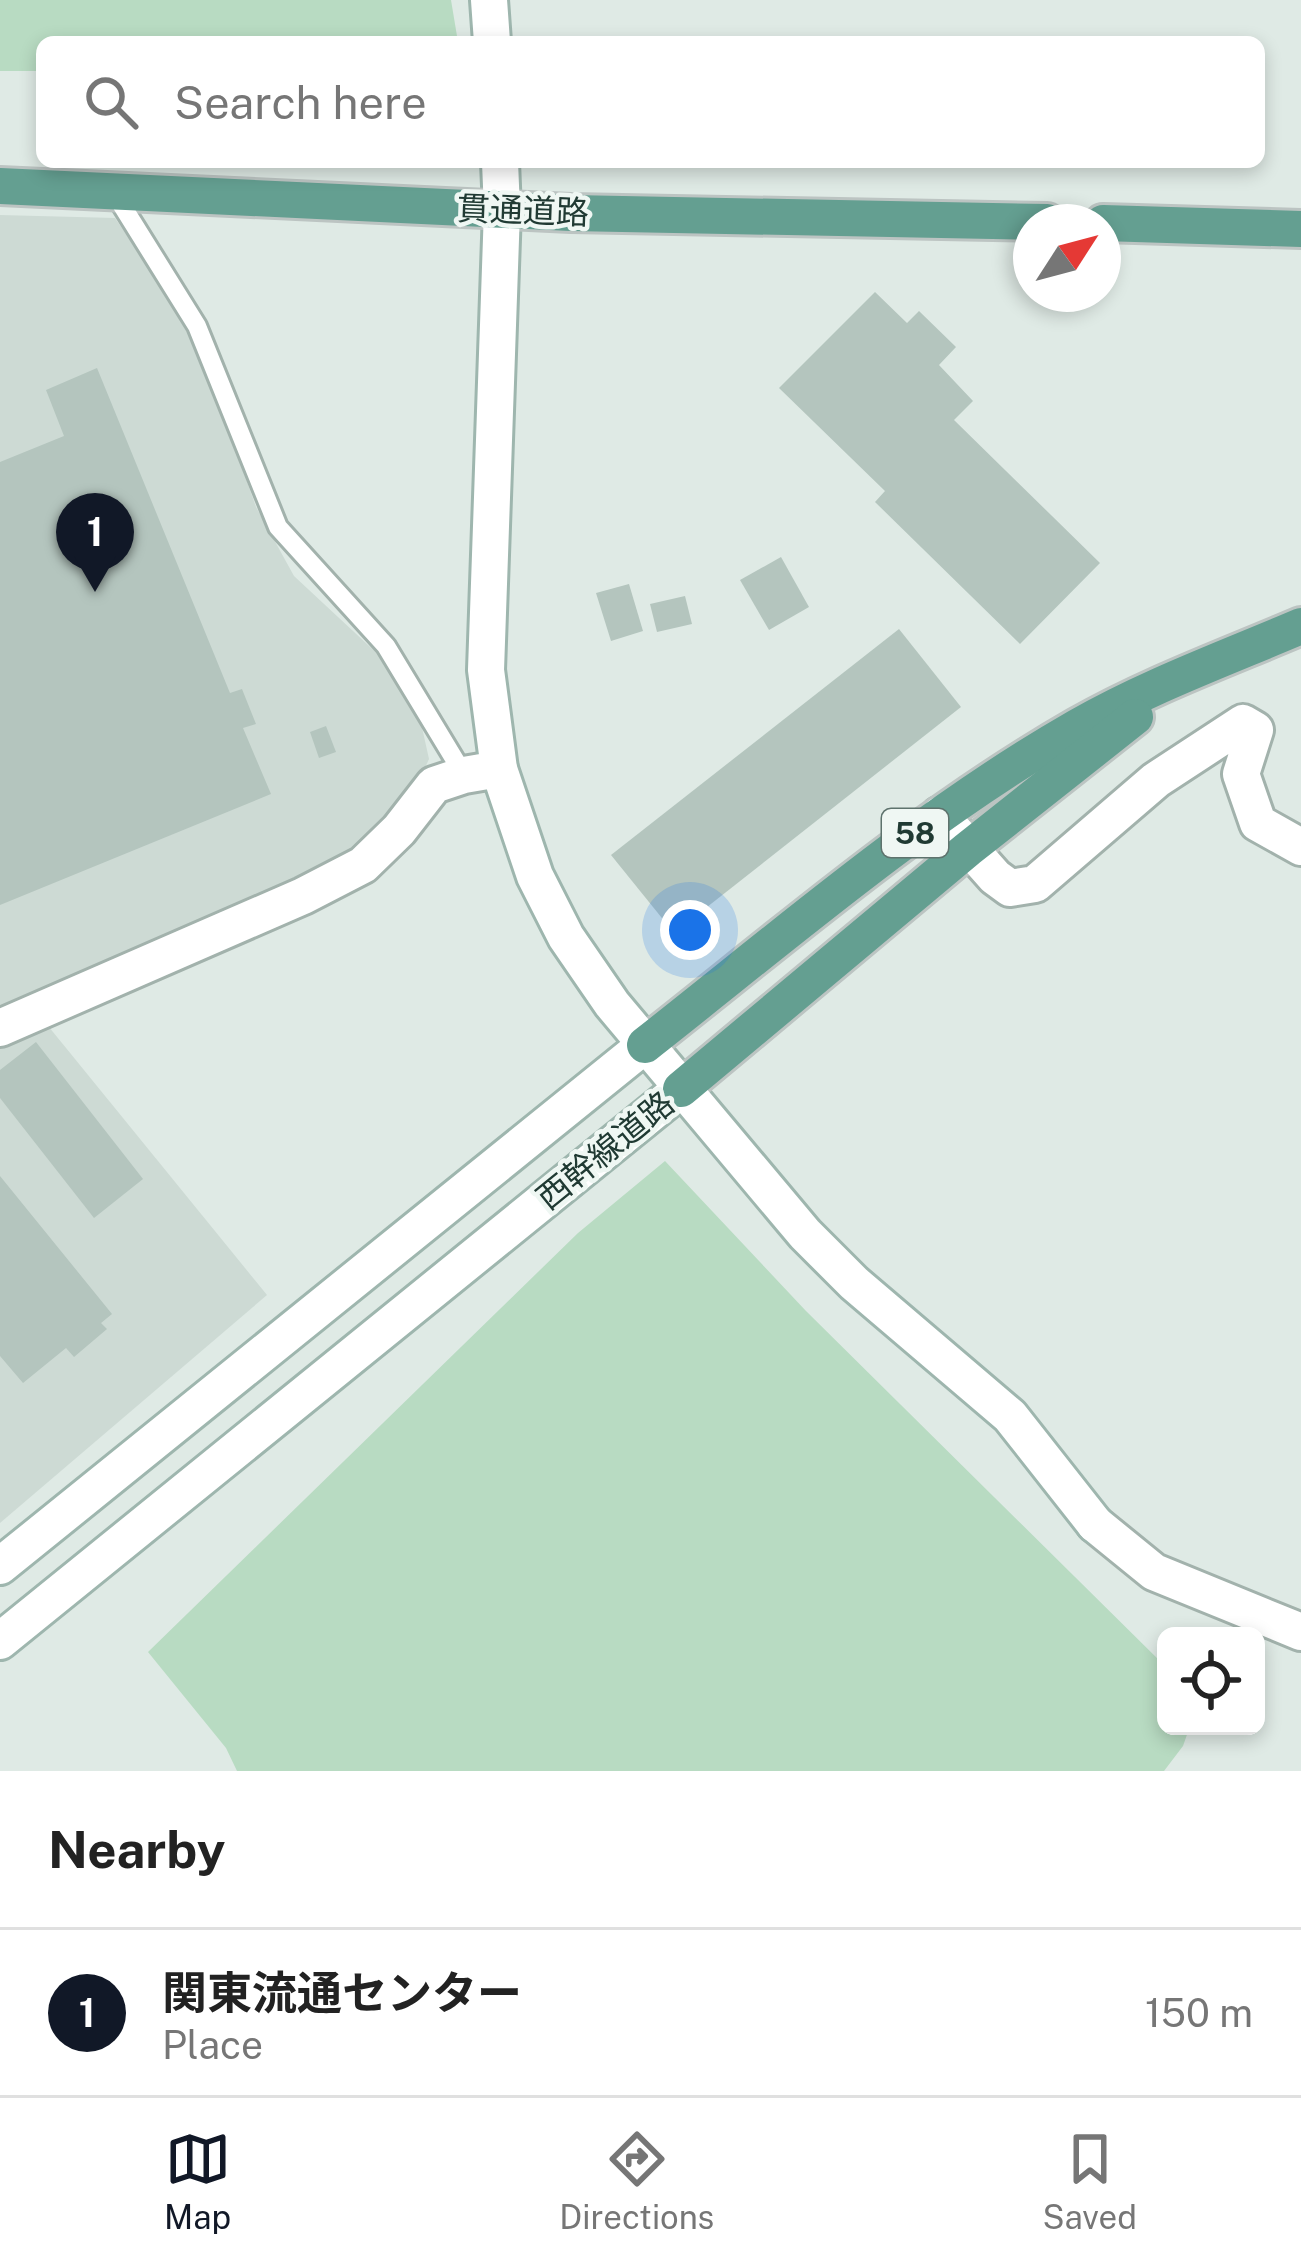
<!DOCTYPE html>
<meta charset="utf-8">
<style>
:root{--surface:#fff;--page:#f2f2f2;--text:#222;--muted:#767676;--line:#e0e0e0;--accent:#111827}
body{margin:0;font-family:"Public Sans","Noto Sans JP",sans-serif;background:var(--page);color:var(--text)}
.controls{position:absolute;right:36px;bottom:36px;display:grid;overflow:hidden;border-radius:18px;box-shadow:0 6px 18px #0003}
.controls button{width:108px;height:108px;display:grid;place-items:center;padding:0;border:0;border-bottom:3px solid var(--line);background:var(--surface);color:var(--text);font:60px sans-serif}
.compass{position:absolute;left:1013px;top:204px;width:108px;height:108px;border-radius:50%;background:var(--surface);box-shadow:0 6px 18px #0003;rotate:54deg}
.you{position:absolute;left:690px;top:930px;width:42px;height:42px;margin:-30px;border:9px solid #fff;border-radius:50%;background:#1a73e8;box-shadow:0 0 0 18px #1a73e833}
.badge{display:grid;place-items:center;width:78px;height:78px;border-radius:50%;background:var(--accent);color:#fff;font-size:39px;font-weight:700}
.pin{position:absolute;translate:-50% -99px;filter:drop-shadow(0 3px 6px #0008)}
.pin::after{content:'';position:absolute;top:63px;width:42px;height:36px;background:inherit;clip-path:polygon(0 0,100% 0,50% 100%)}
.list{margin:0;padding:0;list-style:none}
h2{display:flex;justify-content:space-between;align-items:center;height:156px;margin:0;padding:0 48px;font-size:51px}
h2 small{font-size:39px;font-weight:400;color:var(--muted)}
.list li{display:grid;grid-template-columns:78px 1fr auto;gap:36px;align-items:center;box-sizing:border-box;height:168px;padding:0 48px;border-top:3px solid var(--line)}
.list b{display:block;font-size:45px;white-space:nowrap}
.list p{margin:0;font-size:39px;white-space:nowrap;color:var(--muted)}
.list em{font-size:39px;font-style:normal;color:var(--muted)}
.icon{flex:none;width:66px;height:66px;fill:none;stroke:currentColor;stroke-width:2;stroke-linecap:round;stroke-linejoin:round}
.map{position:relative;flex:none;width:1301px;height:1771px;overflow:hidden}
.search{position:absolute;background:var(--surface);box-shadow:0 6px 18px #0003;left:36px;right:36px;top:36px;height:132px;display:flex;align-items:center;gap:30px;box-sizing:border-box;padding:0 42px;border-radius:18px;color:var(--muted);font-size:45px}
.sheet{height:324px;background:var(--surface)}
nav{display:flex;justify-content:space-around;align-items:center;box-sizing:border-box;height:168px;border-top:3px solid var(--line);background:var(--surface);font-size:33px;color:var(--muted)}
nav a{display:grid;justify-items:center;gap:6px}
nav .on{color:var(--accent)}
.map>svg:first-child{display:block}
.built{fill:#cddad4}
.green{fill:#b8dbc2}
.building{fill:#b4c5be}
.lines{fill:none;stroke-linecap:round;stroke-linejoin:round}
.lane-casing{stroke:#a2b2ac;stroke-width:24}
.street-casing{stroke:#a2b2ac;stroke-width:42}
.secondary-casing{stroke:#9eb6ae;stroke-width:42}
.primary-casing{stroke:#bcc4c2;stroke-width:42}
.lane{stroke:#fff;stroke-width:18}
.street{stroke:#fff;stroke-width:36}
.secondary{stroke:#fff;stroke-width:36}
.primary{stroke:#649f91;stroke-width:36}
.labels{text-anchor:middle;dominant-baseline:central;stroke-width:9;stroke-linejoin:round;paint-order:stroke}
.shield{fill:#eff7f3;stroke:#5e736d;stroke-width:3}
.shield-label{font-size:30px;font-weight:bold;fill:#203a33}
.street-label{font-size:33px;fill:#203a33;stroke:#eff7f3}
</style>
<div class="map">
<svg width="1301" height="1771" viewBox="0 0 1301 1771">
<rect width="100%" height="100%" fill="#dfeae5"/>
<g class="built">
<polygon points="0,215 115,218 180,313 222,411 256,507 294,576 397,672 419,714 429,759 408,805 325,874 0,1018"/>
<polygon points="40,1016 267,1295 0,1523 0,1037"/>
</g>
<g class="green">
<polygon points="0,0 451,0 458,42 42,42 42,71 0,71"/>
<polygon points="665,1161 806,1311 1164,1665 1166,1726 1190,1726 1183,1746 1164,1771 237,1771 226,1748 148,1652 578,1233"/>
</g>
<g class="building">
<polygon points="875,292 907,323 919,311 956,347 939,365 973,401 954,420 1100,563 1020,644 875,502 885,491 779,388"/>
<polygon points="97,368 230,693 242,689 256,724 243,728 271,794 0,905 0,462 64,436 46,390"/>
<polygon points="781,557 809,607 769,630 740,580"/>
<polygon points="629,584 643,631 611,641 596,593"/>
<polygon points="685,596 692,624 657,632 650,604"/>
<polygon points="899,629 961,707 674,933 611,855"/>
<polygon points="326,726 336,752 319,758 310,732"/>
<polygon points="36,1042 143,1179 94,1218 0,1098 0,1070"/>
<polygon points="0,1176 112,1314 101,1323 107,1329 74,1357 66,1348 23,1383 0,1356"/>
</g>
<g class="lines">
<g class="lane-casing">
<polyline id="lane" points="113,191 197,326 278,527 386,646 464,775"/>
</g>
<g class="street-casing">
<g id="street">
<polyline points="940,815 995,877 1010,888 1035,884 1156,780 1243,723 1255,730 1241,774 1258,823 1301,847"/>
<polyline points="0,1028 303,896 363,865 399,830 434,785 464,775 499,769"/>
<polyline points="1095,1524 1154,1572 1301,1632"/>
</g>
</g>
<g class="secondary-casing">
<g id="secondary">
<polyline points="489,0 492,42"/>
<polyline points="500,162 502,210 486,670 499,769 535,876 566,937 612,1004 805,1234 854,1283 1010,1416 1095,1524"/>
<polyline points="0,1566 645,1045"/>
<polyline points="0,1641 681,1089"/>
</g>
</g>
<g class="primary-casing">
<g id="primary">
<polyline points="0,186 571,213 1047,222"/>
<polyline points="1103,223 1301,229"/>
<path d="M645,1045C785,935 922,816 1077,727C1149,686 1226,658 1301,626"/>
<polyline points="681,1089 968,849 1135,717"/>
</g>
</g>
<use href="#lane" class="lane"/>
<use href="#street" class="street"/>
<use href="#secondary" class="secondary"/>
<use href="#primary" class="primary"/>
</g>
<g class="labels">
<rect class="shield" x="882" y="809" width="66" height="48" rx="9"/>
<g class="shield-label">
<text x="915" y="833">58</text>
</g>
<g class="street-label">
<text transform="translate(523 210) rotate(2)">貫通道路</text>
<text transform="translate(605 1150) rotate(-39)">西幹線道路</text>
</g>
</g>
</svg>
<div class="controls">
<button><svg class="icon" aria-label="locate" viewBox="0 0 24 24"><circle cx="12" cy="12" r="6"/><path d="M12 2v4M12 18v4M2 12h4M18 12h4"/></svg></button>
</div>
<svg class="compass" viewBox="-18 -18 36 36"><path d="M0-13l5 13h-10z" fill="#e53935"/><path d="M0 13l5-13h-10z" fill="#767676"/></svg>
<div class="you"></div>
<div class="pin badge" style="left:95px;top:592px">1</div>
<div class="search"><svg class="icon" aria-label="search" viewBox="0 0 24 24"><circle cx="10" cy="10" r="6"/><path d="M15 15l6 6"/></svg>Search here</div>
</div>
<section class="sheet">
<h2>Nearby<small></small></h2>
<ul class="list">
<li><span class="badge">1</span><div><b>関東流通センター</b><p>Place</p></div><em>150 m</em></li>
</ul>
</section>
<nav>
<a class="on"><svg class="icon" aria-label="map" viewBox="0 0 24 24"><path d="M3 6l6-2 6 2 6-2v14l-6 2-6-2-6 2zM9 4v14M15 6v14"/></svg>Map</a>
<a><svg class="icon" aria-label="directions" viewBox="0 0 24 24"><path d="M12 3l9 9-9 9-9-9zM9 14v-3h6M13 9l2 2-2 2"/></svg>Directions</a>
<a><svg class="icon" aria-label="saved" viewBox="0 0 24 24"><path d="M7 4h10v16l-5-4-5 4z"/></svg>Saved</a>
</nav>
